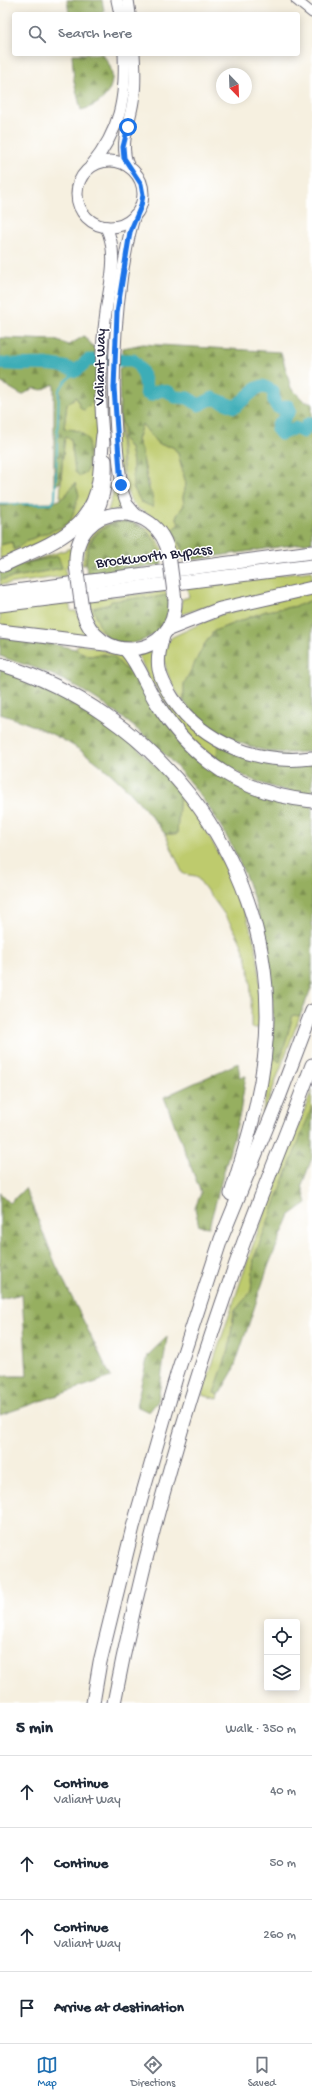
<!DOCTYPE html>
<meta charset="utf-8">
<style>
:root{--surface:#fff;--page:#f2f2f3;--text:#1f2937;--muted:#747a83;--line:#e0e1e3;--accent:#1f6fb2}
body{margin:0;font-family:"Gochi Hand",sans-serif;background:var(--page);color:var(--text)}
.controls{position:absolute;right:12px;bottom:12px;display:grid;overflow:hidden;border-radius:4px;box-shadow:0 2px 10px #0003}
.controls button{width:36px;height:36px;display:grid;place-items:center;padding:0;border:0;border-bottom:1px solid var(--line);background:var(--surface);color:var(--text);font:20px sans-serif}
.compass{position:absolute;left:216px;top:68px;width:36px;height:36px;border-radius:50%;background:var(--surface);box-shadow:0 2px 10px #0003;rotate:157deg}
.stop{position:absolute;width:12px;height:12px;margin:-9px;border:3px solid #1a73e8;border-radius:50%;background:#fff}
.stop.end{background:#1a73e8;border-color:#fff;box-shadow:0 1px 4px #0008}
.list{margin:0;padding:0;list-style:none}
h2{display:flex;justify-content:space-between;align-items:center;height:52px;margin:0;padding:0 16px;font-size:17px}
h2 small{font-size:13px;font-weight:400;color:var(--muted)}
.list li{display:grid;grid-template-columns:26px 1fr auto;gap:12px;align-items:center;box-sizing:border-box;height:72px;padding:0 16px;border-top:1px solid var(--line)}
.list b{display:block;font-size:15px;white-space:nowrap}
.list p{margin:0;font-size:13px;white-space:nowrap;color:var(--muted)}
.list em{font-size:13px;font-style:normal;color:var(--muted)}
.icon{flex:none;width:22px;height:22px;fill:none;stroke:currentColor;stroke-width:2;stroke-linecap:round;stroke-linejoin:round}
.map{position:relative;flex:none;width:312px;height:1703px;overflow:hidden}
.search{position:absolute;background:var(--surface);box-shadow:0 2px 10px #0003;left:12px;right:12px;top:12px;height:44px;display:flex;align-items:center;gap:10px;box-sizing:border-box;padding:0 14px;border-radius:4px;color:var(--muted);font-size:15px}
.sheet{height:340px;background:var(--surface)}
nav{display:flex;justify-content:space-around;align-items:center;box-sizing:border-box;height:56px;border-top:1px solid var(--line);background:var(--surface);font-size:11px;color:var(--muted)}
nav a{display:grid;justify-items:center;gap:2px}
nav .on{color:var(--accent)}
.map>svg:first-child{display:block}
.grass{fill:#becb6d;stroke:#707654}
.forest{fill:url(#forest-firs);stroke:#5c684e}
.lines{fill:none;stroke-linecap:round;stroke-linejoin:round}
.stream{stroke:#3cadb7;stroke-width:2}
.river{stroke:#3cadb7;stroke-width:13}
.minor-casing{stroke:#6c6a75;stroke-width:11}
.major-casing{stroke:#6c6a75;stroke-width:13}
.highway-casing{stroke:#6c6a75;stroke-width:15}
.minor{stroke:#fff;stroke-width:9}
.major{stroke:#fff;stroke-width:11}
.highway{stroke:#fff;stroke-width:13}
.highway-bridge-casing{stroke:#6c6a75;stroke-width:15;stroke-linecap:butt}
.highway-bridge{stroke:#fff;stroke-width:13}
.route{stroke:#1a73e8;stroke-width:5}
.labels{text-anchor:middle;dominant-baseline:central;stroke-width:3;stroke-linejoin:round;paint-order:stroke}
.street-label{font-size:15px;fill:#22223b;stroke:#fff}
</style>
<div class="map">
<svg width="312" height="1703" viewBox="0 0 312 1703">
<defs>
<pattern id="forest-firs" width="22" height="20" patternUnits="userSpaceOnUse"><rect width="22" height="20" fill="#96af60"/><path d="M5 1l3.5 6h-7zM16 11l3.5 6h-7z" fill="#7a8e50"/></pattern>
</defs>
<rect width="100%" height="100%" fill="#fff"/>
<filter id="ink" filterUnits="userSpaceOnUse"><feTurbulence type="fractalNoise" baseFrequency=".025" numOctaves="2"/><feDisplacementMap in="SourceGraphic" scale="8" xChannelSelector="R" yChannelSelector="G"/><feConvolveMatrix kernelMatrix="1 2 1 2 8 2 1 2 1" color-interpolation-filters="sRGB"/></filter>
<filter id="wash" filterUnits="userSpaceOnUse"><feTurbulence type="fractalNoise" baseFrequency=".012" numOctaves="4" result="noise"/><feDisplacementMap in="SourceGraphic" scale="16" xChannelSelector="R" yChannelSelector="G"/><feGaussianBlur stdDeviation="0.9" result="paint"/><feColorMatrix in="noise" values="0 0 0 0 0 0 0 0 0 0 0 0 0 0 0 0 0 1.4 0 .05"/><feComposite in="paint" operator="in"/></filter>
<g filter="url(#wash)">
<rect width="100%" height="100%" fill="#f6f0e0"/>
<g class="grass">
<polygon points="113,337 125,509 108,511 114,489 108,409 109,344"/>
<polygon points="76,397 92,403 100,399 93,491 72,525 39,544 0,559 0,545 12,542 15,550 28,540 46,533 79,495 75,484 65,496 60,499 64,437 71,438 72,452 88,439 79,431 64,428 67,404"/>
<path d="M120,417L124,428L123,439L130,448L133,462V487L141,502L153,506C147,484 146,461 137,440L142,424L158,444L173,447L178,453L186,484L183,497L184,505L176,517L179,524L172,530L178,539L182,553L176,552C174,538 163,522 150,515C143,511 137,509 132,503C122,490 122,436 120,417Z"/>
<path d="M126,519L152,530L165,554H160C158,545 152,535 144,528C129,514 99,524 90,541C87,548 86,557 85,565H82C85,534 95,524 126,519Z"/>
<polygon points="72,548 71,567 65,568 66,576 0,585 0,580 62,568 57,556 27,562"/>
<polygon points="312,571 312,583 198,609 180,615 182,599 189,597 187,587"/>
<polygon points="166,591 167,595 146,599 107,637 95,627 89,609 91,608 90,599"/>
<path d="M312,592V600L297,606L266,611L214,631L204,645L184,684V702C170,685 155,656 172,637L219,615Z"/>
<polygon points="69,602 71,611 76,611 88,637 0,627 0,611"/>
<polygon points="79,644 110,652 125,658 136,673 124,668 114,657 104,654 89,656 75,649"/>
<polygon points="153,649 157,673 219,745 216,759 197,744 175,718 153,683 151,683 138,655"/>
<path d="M180,790C213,839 242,891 256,949C261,971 260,1004 261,1028H251C251,1009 252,990 249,972C245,935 217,905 196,876L183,874L165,834H177Z"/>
<polygon points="293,1014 300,1016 262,1118 272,1056 280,1062"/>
<polygon points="312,1090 311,1113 254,1258 251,1292 234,1312 229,1349 214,1393 219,1395 218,1399 202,1395 255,1239"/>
</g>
<g class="forest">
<polygon points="67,0 102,0 104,10 102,14 69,14"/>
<path d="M72,54H102C123,77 109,104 81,110L74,81Z"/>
<polygon points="84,336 99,353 100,399 92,403 85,410 81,409 76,397 67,404 64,428 79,431 88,439 89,450 87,471 80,476 75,472 71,439 65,437 60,483 54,485 54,384 42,390 34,388 22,395 0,382 0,338 55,340 69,345"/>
<polygon points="143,344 281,352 291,388 305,402 312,402 312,542 184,561 182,547 172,530 179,524 176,517 184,505 183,497 186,484 178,453 173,447 158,444 142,424 137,440 142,452 147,485 152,495 153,507 141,502 133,487 133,462 130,448 123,439 124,428 120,417 119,368 122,368 123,348"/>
<polygon points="75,483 79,495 71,520 62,527 28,540 14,550 12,542 0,545 0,504 53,503 65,496"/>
<path d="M118,522C147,521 158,539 162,565L87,574C83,548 92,529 118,522Z"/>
<polygon points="58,556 62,568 0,580 0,569"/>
<path d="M167,595V600L170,601C169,606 168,614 166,619C159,639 123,653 106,636C99,629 97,617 93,608L110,604L111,601L145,597L146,599Z"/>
<path d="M312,600V751C264,760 214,738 184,702V684L204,645L214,631L266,611L297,606Z"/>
<path d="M0,637L49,643L75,649L89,656L104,654L114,657L124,668L136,673L203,766L312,806V986L300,1016L293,1015L280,1062L272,1056C280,924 236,810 133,726C107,705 77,685 46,672C31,666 15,662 0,656Z"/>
<path d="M0,669L46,686L115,726L180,790L177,834H165C118,772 76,737 0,714Z"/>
<path d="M219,745L312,760V795C277,791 245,780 216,759Z"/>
<polygon points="238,1063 240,1077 246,1076 240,1113 209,1227 199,1226 195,1208 201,1193 164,1097"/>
<polygon points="312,1107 312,1158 302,1185 307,1203 290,1215 269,1264 233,1371 219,1395 214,1393 229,1349 234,1312 251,1292 254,1258"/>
<polygon points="25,1188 56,1265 111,1377 0,1415 0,1376 27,1376 22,1294 0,1299 0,1193 10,1203"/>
<polygon points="167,1337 158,1401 149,1412 136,1406 148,1355"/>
</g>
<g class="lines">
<polyline class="stream" points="0,504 52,504 55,499 59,390 65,382 76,371"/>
<path class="river" d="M0,363C25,367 53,360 76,371L88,360H133C143,370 146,378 146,393L150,395L161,390L169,392L175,397L188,398L199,405L213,398L235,407L257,388L263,386L273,391L274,402L277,407L282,408L288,406L290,410L284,419L278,425L277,429L281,434L295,428L303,432L308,424L312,423"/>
</g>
</g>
<g filter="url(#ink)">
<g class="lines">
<g class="minor-casing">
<polyline id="minor" points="296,0 312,13"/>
</g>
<g class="major-casing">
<g id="major">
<polyline points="117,0 120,14"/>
<polyline points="128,0 130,14"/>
<circle cx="110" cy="194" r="33"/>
<path d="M91,166C120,130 126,99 124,54"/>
<path d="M129,167C118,145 130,123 133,101C136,85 135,69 134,54"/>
<path d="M135,215C128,234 126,254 122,274C112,346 111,421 123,493L127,504L138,517"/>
<path d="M104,443C99,403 100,360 105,320C108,289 120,256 106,227"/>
<path d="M91,524C104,503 107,484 106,460"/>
</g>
</g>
<g class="highway-casing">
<g id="highway">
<path d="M4,565C45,545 92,533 99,480C101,465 101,450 103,435"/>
<path d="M76,565C73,500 159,497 169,555"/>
<polyline points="0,593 312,552"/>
<polyline points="0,605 312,566"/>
<path d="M82,609C96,668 177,659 175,600"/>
<polyline points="169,629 220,609 312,588"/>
<polyline points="0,631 105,644"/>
<path d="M163,636C160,647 157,658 159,669C161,680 167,690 173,699C204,744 259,765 312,758"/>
<path d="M126,650C140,666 146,687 158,705C195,763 244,794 312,801"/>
<path d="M0,664C153,711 268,854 267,1017C267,1079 249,1136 231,1194"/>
<polyline points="93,1703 100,1662 133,1527 177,1374 221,1239 280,1095 312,1011"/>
<path d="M114,1703C144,1547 189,1393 243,1244C265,1184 290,1125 312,1065"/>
</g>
</g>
<use href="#minor" class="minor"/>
<use href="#major" class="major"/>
<use href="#highway" class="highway"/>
<g class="highway-bridge-casing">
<g id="highway-bridge">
<polyline points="169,555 175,600"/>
<polyline points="76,565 82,609"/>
</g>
</g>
<use href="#highway-bridge" class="highway-bridge"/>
</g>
</g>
<g class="lines" filter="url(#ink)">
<polyline class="route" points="121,485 114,388 117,313 130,232 141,206 143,195 141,184 124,158 123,147 128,127"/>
</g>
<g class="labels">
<g class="street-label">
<text transform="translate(101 367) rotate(-89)">Valiant Way</text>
<text transform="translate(154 557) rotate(-7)">Brockworth Bypass</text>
</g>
</g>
</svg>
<div class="controls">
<button><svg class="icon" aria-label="locate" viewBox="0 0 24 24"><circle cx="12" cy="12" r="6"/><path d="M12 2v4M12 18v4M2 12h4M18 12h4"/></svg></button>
<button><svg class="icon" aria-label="layers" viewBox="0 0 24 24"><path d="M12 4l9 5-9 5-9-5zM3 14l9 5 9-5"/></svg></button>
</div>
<svg class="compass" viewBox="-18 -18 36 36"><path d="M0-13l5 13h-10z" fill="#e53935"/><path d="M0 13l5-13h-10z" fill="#747a83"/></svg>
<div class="stop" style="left:128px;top:127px"></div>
<div class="stop end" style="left:121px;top:485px"></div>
<div class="search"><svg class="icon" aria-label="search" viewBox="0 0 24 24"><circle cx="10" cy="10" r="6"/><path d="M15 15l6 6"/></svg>Search here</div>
</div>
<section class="sheet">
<h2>5 min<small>Walk · 350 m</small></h2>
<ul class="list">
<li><svg class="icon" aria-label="ahead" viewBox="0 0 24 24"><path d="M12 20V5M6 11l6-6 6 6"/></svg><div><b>Continue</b><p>Valiant Way</p></div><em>40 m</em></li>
<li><svg class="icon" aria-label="ahead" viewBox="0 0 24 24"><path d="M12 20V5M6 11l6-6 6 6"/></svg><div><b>Continue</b></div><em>50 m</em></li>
<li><svg class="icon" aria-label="ahead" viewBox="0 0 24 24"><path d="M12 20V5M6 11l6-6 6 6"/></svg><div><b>Continue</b><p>Valiant Way</p></div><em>260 m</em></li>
<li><svg class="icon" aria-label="arrive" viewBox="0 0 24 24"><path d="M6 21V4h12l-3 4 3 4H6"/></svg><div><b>Arrive at destination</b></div></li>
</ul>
</section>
<nav>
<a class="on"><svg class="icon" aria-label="map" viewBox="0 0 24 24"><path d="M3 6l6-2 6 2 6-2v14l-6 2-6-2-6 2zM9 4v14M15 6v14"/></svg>Map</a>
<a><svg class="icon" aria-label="directions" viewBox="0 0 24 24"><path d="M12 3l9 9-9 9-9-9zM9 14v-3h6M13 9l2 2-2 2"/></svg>Directions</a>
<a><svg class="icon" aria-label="saved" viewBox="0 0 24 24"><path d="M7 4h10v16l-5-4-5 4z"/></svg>Saved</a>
</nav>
